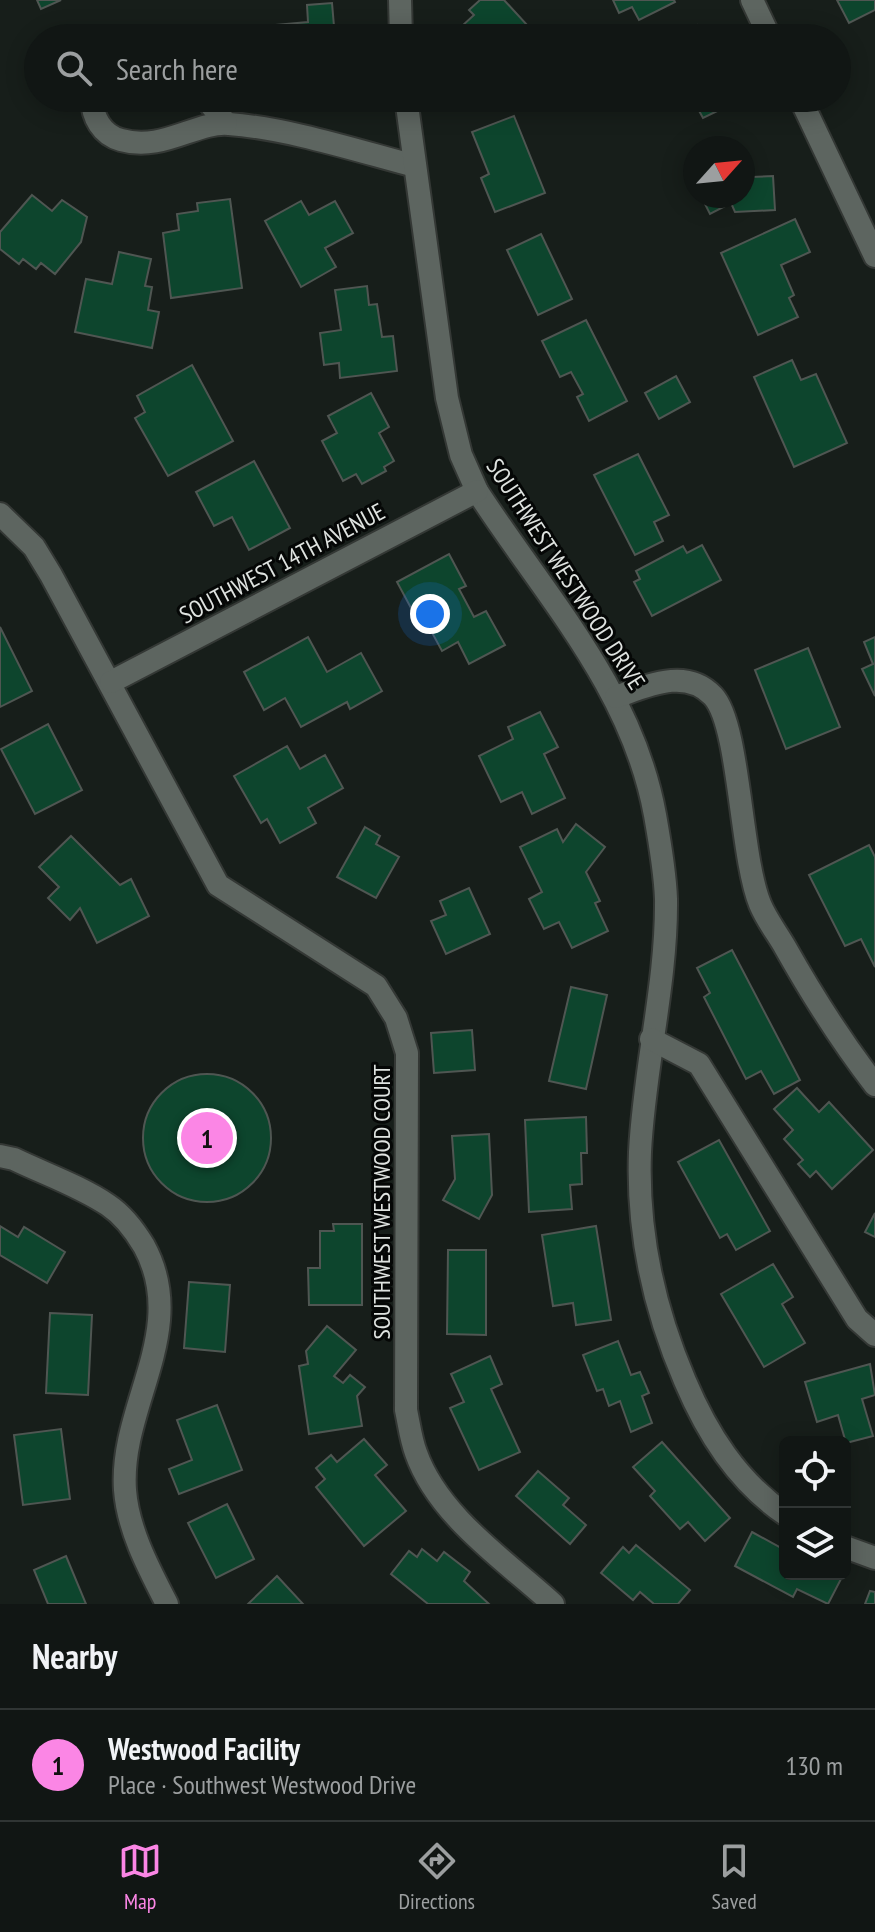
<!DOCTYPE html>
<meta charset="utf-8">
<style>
:root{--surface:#111614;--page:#1e2322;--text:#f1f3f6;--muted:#9c9fa0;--line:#303534;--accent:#fb86e5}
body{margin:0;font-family:"PT Sans Narrow",sans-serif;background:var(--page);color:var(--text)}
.controls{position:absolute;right:24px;bottom:24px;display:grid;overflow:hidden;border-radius:12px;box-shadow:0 4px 20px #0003}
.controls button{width:72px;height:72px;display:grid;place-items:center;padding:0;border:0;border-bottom:2px solid var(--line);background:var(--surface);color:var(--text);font:40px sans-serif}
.compass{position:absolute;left:683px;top:136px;width:72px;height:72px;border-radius:50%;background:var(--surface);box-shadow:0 4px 20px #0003;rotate:63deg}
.you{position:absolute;left:430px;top:614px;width:28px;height:28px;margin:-20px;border:6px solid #fff;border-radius:50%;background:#1a73e8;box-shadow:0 0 0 12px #1a73e833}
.badge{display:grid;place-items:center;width:52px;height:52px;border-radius:50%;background:var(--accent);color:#111;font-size:26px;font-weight:700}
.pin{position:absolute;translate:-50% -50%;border:4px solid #fff;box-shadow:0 2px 8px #0006}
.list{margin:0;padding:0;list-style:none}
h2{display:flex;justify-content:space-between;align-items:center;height:104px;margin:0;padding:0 32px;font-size:34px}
h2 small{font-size:26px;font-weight:400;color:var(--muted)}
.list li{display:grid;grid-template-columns:52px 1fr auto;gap:24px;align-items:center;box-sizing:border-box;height:112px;padding:0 32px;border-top:2px solid var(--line)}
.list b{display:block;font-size:30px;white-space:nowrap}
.list p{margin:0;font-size:26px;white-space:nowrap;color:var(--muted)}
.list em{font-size:26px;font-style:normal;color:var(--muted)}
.icon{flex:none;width:44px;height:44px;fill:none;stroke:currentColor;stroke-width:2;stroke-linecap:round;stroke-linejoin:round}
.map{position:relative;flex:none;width:875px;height:1604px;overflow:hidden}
.search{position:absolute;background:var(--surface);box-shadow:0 4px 20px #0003;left:24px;right:24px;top:24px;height:88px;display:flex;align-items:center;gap:20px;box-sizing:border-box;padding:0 28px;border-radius:44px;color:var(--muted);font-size:30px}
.sheet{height:216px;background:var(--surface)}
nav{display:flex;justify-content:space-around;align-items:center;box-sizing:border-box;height:112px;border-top:2px solid var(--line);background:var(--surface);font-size:22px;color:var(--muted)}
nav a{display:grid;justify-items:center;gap:4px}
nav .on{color:var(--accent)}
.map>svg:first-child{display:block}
.building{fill:#0d452d;stroke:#4f5652;stroke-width:2}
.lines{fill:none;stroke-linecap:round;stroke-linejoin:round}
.minor-casing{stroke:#343835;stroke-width:26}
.minor{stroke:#5d6560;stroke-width:22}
.labels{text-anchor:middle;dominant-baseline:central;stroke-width:6;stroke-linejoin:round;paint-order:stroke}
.street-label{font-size:24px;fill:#dfe3e0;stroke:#050706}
</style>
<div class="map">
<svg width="875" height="1604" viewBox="0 0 875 1604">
<rect width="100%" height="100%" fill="#171e1a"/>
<g class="building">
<polygon points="37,0 61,0 41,9"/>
<polygon points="480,0 504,0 539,38 449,38 474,15 469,10"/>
<polygon points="613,0 674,0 675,2 639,20 632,7 619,13"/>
<polygon points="837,0 875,0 875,10 849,23"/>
<polygon points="332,3 335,38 252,38 276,35 276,25 308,22 307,5"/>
<polygon points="697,25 703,38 671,38"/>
<polygon points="692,98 734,98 736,102 703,118"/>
<polygon points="514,116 545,193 495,212 481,178 489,174 472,132"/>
<polygon points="743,162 751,177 773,176 775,210 735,212 731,203 710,214 701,196 743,196"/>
<polygon points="695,163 695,185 686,168"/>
<polygon points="32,195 52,211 62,200 87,217 81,242 55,274 41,263 36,269 23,259 19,264 0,249 0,232"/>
<polygon points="230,199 242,288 171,298 163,233 179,230 177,214 198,211 197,203"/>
<polygon points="301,201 309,215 335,201 353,233 325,248 336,267 301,287 265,221"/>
<polygon points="795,219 810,252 781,265 794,295 789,298 798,317 758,335 721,253"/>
<polygon points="541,234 572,299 538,315 507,250"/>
<polygon points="119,252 151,259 145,286 152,287 148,310 159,312 152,348 75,332 86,279 112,284"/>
<polygon points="367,286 369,305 377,304 382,337 393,336 397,371 340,378 339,363 324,365 320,333 341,330 335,290"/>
<polygon points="586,320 627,401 589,421 577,397 583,394 571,372 560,377 542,341"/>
<polygon points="792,360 801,380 816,374 847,443 794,467 754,377"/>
<polygon points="192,365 233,441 168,476 135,418 145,412 137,396"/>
<polygon points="676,376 690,402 659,419 645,393"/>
<polygon points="371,393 389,427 379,433 394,461 384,467 386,471 362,484 356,474 343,481 322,441 337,433 328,416"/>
<polygon points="638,454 669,515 654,522 663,541 635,555 594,475"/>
<polygon points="254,461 290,528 249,550 232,517 214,526 196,492"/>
<polygon points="702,545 721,580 652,616 634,582 640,579 636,571 683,546 687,553"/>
<polygon points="449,554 466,586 459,589 474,617 486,611 505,645 469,664 458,642 442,651 417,605 411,608 397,582"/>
<polygon points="0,627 32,691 0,707"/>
<polygon points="308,637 327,672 361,653 382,691 350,709 347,702 301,727 285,698 264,710 244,672"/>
<polygon points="875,637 875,696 862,669 873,664 864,642"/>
<polygon points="808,648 840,727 786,749 755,670"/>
<polygon points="540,712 558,747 544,754 565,798 532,814 522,792 501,802 479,756 513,739 508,727"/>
<polygon points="48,724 82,790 35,814 1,749"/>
<polygon points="287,746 300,769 325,755 343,788 308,808 316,823 280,843 267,819 261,823 234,776"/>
<polygon points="576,824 605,847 586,872 600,901 595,903 608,931 572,948 559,922 544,929 529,899 542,892 520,847 557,829 563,842"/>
<polygon points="365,827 380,836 376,844 399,857 376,898 337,877"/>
<polygon points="71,836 120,885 131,879 149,916 97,943 80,908 70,920 48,898 59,887 39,867"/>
<polygon points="869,845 875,857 875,967 861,939 845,946 809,875"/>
<polygon points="469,888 490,934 446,954 431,921 446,915 440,901"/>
<polygon points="732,950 800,1080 774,1094 761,1071 746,1079 704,997 710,993 697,968"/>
<polygon points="571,987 607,995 586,1089 549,1081"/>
<polygon points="472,1030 475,1070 434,1073 431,1033"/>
<circle cx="207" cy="1138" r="64"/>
<polygon points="797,1088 819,1112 829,1102 873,1150 832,1189 816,1171 810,1177 798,1164 803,1160 784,1139 793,1130 774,1109"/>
<polygon points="586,1117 587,1153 581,1153 582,1184 570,1185 572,1209 529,1212 525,1120"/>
<polygon points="489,1134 492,1195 479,1219 443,1200 455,1179 452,1136"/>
<polygon points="719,1140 770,1231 736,1250 727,1234 720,1238 678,1162"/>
<polygon points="875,1213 875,1237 865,1232"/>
<polygon points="333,1224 362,1224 362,1305 309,1305 308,1268 320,1268 320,1231 334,1231"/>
<polygon points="0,1226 18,1237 24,1227 65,1252 47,1283 0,1255"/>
<polygon points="596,1226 611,1320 576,1325 573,1303 553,1306 542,1235"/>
<polygon points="448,1250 486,1250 486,1335 447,1334"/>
<polygon points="773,1264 793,1297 782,1304 805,1343 764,1367 721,1294"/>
<polygon points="189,1282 230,1285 225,1352 184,1348"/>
<polygon points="50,1313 92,1315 88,1395 46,1393"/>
<polygon points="327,1326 356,1350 334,1376 343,1383 350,1375 365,1387 357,1396 362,1426 309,1434 299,1366 308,1364 306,1351"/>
<polygon points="618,1341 631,1375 640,1372 649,1393 642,1396 652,1423 631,1432 620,1401 609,1406 603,1389 597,1391 583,1355"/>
<polygon points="490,1356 502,1384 491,1389 520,1452 479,1470 450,1408 464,1402 451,1374"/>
<polygon points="870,1364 875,1395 862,1399 873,1436 846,1443 838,1415 817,1422 805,1382"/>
<polygon points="217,1405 242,1470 179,1494 169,1469 192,1460 177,1420"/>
<polygon points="61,1429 70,1499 23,1505 14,1435"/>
<polygon points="364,1439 387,1465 375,1475 406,1511 364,1546 316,1487 325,1479 316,1468 331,1455 337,1462"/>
<polygon points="662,1442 730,1518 705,1541 688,1522 680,1529 650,1496 655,1491 633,1467"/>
<polygon points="538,1471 569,1498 563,1505 586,1525 570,1544 516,1496"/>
<polygon points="227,1504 254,1559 216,1578 188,1523"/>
<polygon points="752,1532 785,1550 785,1574 831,1574 841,1579 828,1604 797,1589 793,1597 735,1566"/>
<polygon points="636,1545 690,1590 678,1604 654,1604 640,1592 633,1600 601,1573 623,1547 629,1553"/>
<polygon points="422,1549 437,1561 444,1552 470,1572 464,1581 489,1604 428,1604 391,1574 409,1551 417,1557"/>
<polygon points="66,1556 86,1604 48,1604 34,1570"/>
<polygon points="277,1576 303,1604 248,1604"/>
<polygon points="870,1591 875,1592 875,1604 865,1604"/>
</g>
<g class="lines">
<g class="minor-casing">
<g id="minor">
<polyline points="400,0 401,38"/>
<polyline points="752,0 770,38"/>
<path d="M92,98C92,117 102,135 121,140C163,152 196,121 229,124C287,128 358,151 415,166"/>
<polyline points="205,98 226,123"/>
<path d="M406,98L447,398L461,455L477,491C545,596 632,688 655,815C660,843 665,871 666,899C667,983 644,1068 640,1152C637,1230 654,1309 685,1381C707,1433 737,1481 785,1514"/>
<polyline points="800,98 875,256"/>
<path d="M0,514L34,547L51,575L218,885L376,986L396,1018L407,1053L406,1410C409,1424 411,1440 416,1453C438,1516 506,1561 553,1604"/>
<polyline points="111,682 477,491"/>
<path d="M616,697C647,686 686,667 713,696C740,725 740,855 760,904C766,919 777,933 785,947C812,995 841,1041 875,1085"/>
<polyline points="651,1039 699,1064 857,1319 875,1335"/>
<path d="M0,1156L14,1159C45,1174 80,1186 108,1205C123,1215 135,1231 144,1246C190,1330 119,1406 125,1490C128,1530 149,1569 167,1604"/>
<polyline points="845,1547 875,1558"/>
</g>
</g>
<use href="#minor" class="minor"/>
</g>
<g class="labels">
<g class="street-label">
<text transform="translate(282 563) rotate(-28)">SOUTHWEST 14TH AVENUE</text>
<text transform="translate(566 574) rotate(57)">SOUTHWEST WESTWOOD DRIVE</text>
<text transform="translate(381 1202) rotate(-90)">SOUTHWEST WESTWOOD COURT</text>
</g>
</g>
</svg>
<div class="controls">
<button><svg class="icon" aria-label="locate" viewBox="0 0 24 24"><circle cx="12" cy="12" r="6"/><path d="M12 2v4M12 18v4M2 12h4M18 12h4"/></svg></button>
<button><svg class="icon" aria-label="layers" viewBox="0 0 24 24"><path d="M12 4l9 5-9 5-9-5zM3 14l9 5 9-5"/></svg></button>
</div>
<svg class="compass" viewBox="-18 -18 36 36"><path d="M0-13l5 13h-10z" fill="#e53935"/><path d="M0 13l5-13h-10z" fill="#9c9fa0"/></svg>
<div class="you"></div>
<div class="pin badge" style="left:207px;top:1138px">1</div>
<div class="search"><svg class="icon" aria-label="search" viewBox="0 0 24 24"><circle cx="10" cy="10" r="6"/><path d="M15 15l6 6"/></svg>Search here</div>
</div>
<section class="sheet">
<h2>Nearby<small></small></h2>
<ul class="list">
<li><span class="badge">1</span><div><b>Westwood Facility</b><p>Place · Southwest Westwood Drive</p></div><em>130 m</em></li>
</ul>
</section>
<nav>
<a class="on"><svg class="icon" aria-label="map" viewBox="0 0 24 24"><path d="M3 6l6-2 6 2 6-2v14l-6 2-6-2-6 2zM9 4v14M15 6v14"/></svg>Map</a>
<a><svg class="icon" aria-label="directions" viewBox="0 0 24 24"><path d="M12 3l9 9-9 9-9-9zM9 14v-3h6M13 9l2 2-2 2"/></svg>Directions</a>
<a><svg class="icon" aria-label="saved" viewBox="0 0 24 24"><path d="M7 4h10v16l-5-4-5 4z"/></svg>Saved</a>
</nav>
